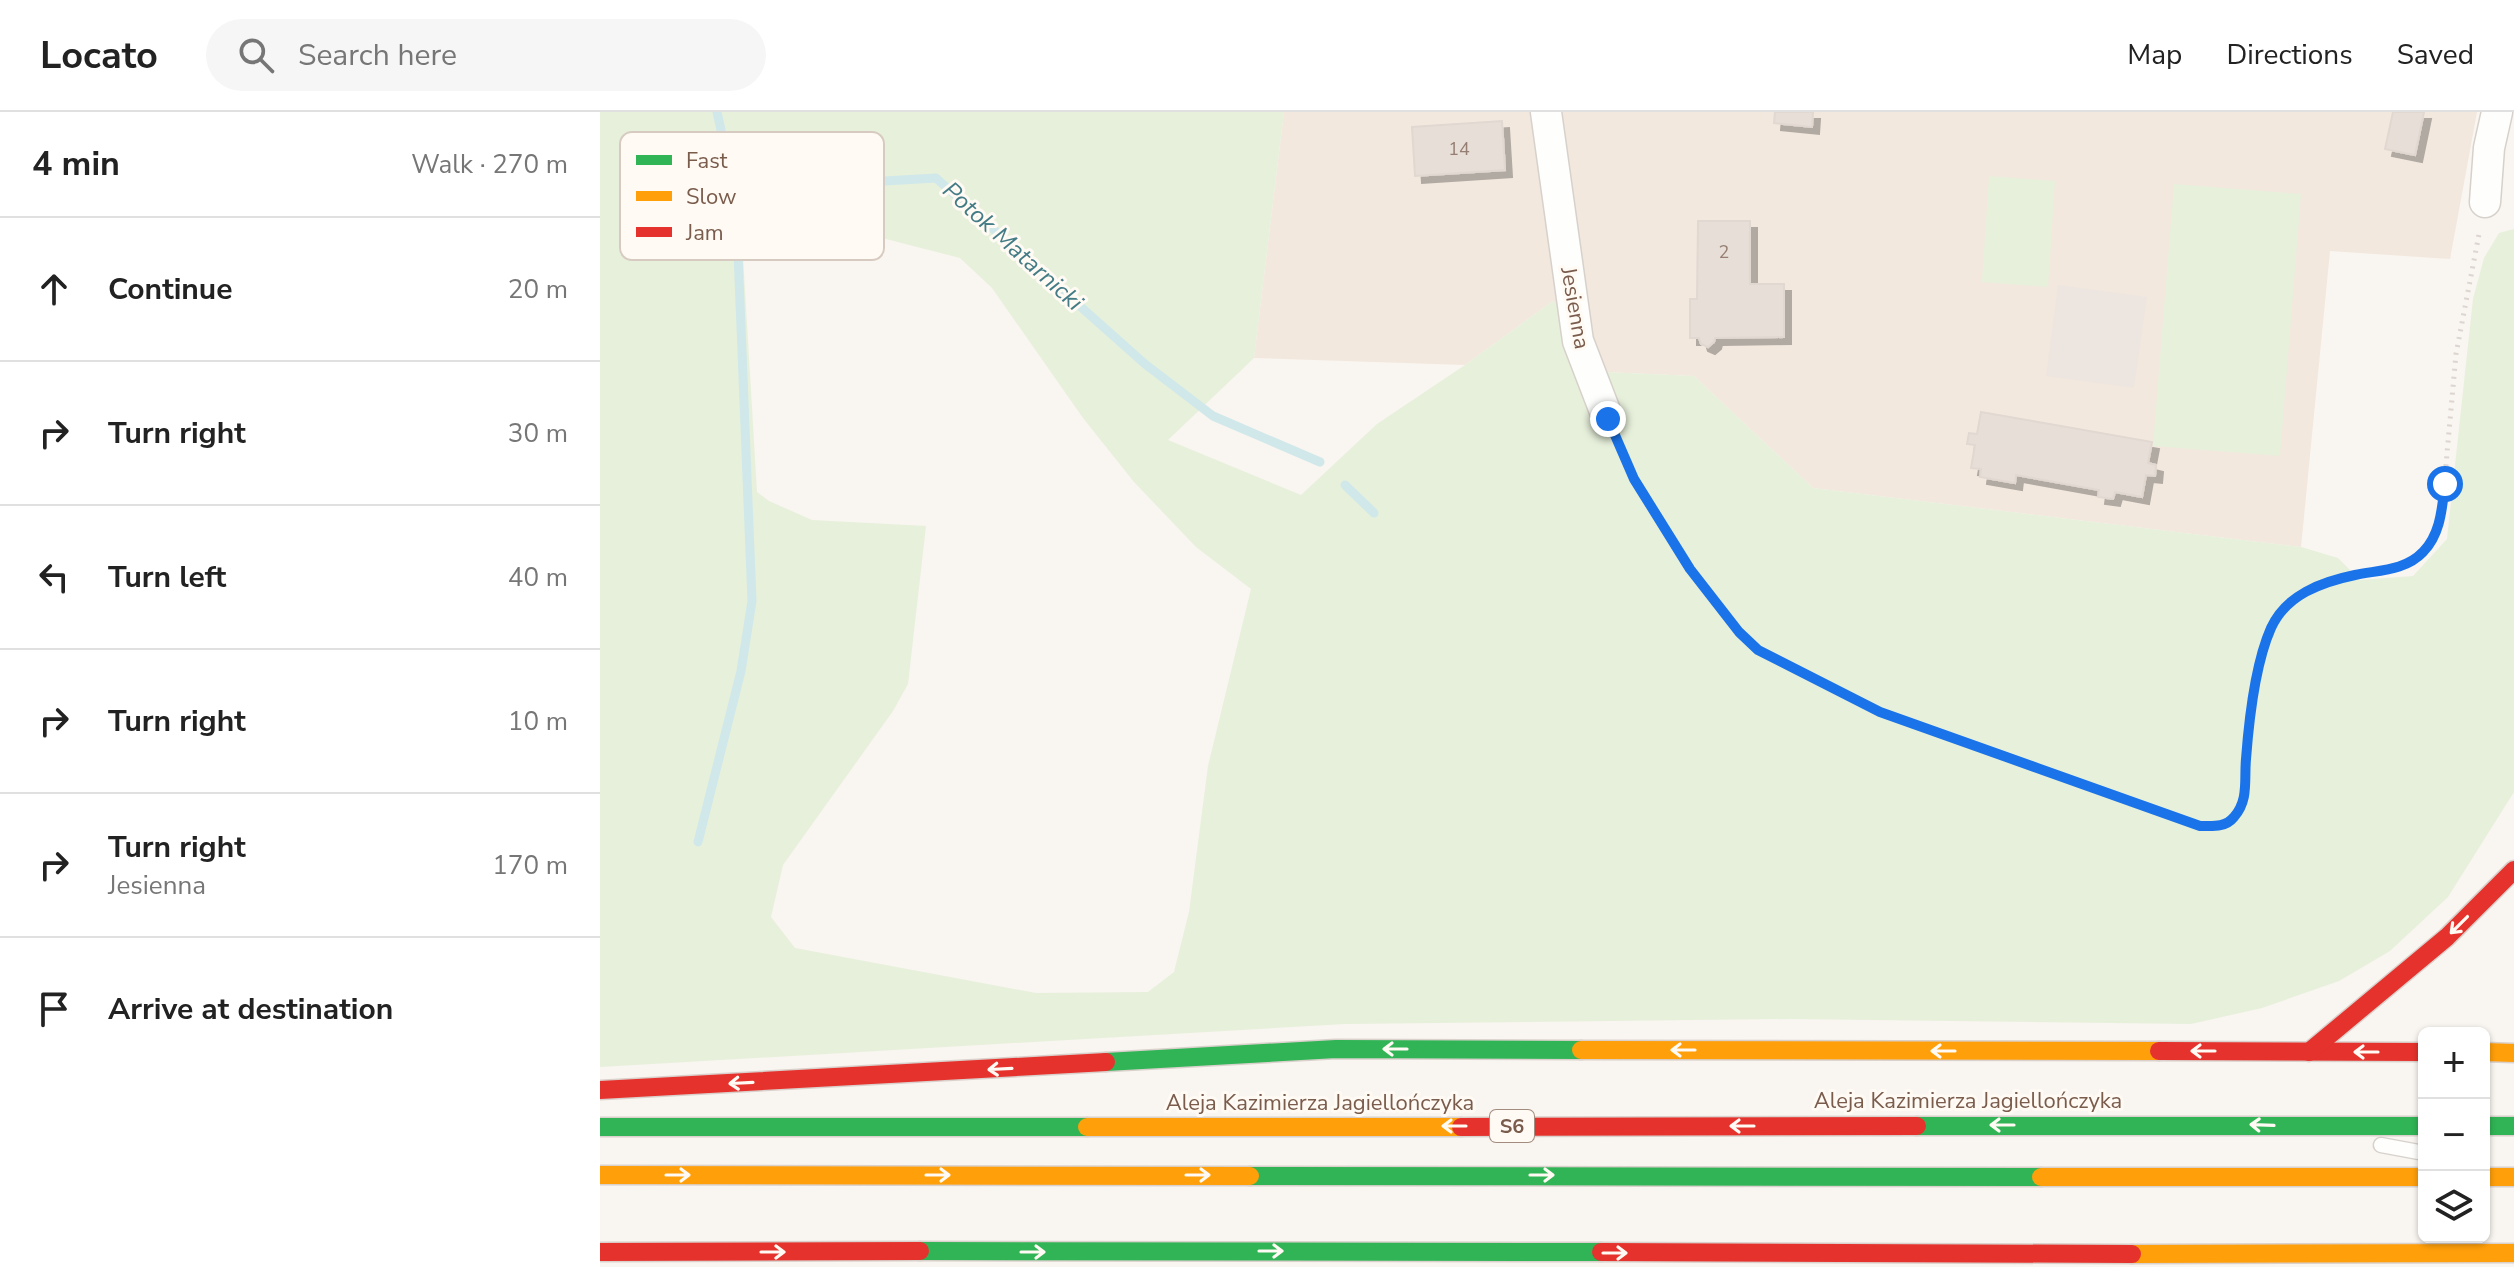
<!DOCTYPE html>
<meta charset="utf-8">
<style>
:root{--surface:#fff;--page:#f6f6f6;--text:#222;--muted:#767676;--line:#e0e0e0}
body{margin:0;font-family:"Nunito Sans",sans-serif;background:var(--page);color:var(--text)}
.controls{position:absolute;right:24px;bottom:24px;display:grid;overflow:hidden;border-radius:12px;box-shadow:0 2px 6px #0004}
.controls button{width:72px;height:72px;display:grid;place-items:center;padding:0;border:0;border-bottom:2px solid var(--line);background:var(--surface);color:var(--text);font:40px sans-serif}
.stop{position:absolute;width:24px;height:24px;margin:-18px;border:6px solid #1a73e8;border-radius:50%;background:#fff}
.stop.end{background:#1a73e8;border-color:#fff;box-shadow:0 2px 8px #0008}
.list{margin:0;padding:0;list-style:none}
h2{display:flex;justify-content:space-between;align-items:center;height:104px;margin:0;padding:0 32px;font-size:34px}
h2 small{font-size:26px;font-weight:400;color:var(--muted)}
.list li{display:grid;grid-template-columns:52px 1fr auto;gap:24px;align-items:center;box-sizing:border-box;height:144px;padding:0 32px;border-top:2px solid var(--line)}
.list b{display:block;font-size:30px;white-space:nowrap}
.list p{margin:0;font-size:26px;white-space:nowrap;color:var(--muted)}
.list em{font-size:26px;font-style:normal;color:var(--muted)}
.icon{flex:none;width:44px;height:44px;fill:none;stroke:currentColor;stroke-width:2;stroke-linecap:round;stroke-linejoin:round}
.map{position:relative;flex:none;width:1914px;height:1155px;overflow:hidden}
header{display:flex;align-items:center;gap:48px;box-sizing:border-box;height:112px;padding:0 40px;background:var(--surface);border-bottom:2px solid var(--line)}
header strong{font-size:38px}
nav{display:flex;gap:44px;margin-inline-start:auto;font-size:28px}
.search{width:560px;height:72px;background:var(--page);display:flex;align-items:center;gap:20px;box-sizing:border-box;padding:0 28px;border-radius:44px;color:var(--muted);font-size:30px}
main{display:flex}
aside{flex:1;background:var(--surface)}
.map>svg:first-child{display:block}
.residential{fill:#f2e8de}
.industrial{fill:#ede5e0}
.green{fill:#e7f0db;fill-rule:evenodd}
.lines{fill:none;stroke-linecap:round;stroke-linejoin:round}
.stream{stroke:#d0e8ea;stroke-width:9}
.building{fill:#e6ded7;stroke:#e2d8d2;stroke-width:2;filter:url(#shadow)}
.lane-casing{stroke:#d7d1cb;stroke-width:17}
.street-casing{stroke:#d7d1cb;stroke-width:33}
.fast-casing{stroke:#dad1cc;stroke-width:21}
.slow-casing{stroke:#dad1cc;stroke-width:21}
.jam-casing{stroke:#dad1cc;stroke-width:21}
.path{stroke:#dcd5d0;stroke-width:5;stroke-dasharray:2 6;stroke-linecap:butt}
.lane{stroke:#fefefd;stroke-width:14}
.street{stroke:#fefefd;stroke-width:30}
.fast{stroke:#30b455;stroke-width:18}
.slow{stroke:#ff9f0a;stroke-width:18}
.jam{stroke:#e5322d;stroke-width:18}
.oneway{stroke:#fffaf3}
.route{stroke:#1a73e8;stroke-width:10}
.labels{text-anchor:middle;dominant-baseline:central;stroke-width:6;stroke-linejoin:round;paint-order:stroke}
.number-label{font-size:18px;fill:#977e72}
.shield{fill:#fffaf3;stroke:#a28b7f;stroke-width:2}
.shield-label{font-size:20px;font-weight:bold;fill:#7a5c4d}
.street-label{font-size:22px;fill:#7a5c4d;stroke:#fffaf3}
.water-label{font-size:24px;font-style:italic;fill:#437c86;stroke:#fffaf3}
.key{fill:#fffaf3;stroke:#d7cbc1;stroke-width:2}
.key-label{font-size:22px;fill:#7a5c4d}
</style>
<header>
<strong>Locato</strong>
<div class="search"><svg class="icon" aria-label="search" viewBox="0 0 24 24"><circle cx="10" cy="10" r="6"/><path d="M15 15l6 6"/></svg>Search here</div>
<nav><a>Map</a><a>Directions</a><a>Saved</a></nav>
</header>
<main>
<aside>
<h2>4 min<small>Walk · 270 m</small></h2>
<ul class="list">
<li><svg class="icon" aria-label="ahead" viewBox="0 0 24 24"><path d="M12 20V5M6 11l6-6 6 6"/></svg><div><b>Continue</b></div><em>20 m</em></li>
<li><svg class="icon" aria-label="right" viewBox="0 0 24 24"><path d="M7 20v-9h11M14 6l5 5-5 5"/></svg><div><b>Turn right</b></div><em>30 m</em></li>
<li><svg class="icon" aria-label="left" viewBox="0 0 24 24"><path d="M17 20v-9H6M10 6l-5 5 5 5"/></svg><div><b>Turn left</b></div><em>40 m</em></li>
<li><svg class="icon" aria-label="right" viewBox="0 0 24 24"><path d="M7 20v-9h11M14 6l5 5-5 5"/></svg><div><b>Turn right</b></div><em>10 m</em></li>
<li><svg class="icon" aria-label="right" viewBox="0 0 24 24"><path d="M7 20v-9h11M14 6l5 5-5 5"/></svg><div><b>Turn right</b><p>Jesienna</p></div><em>170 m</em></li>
<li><svg class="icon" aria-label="arrive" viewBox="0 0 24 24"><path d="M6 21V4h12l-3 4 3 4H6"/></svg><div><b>Arrive at destination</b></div></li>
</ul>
</aside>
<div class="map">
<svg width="1914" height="1155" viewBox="0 0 1914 1155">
<defs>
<filter id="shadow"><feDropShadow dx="7" dy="7" stdDeviation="0" flood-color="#0004"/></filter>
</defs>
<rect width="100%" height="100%" fill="#f9f5f0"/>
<polygon class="residential" points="684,0 1877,0 1850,147 1730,139 1701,435 1213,376 1094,264 1004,260 953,189 865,253 654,246"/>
<polygon class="industrial" points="1458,173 1547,185 1534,276 1446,264"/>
<g class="green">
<path d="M0,0H684L654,246L568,328L701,383L777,312L865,253L953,189L968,203L1004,260L1094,264L1213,376L1701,435L1738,446L1760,468L1813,464L1847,427L1873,187L1884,146L1899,121L1914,117V680L1848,785L1790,839L1739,869L1662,896L1591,912L1191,907L745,912L0,955ZM181,100L360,146L392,176L483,306L534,370L596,435L651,477L608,654L589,800L574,860L548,880L436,881L195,836L171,805L183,753L293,599L308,572L326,414L212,408L169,389L157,380L143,145L157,112Z"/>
<polygon points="1389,64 1455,69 1448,175 1382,170"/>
<polygon points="1574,72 1701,82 1680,344 1553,334"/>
</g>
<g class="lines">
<g class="stream">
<polyline points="117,0 121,18 116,39 135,66 165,76 336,66 545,252 613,304 720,350"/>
<polyline points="745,373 774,401"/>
<polyline points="98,730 141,559 152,489 135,66"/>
</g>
</g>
<g class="building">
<polygon points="1175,0 1213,0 1212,15 1174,11"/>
<polygon points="1793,0 1824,0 1815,43 1785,37"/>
<polygon points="902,9 905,58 815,64 812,15"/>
<polygon points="1098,109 1150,109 1150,172 1184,172 1184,225 1115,226 1114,230 1108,235 1101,232 1099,226 1090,226 1090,187 1097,187"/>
<polygon points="1381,300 1552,330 1548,351 1556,353 1555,364 1546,363 1542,385 1515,380 1513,387 1498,385 1499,378 1416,363 1415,371 1380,365 1381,357 1371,356 1375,333 1367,332 1369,321 1377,322"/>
</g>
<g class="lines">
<g class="lane-casing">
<polyline id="lane" points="1781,1033 1824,1041"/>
</g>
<g class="street-casing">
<g id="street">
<polyline points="946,0 978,229 1008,307"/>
<polyline points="1885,90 1889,36 1897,0"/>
</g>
</g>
<g class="fast-casing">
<g id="fast">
<polyline points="506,950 736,937 981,938"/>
<polyline points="1317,1014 1824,1014"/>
<polyline points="1884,1014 1914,1014"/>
<polyline points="0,1015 487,1015"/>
<polyline points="650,1064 1441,1065"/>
<polyline points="320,1139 1001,1140"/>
</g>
</g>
<g class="slow-casing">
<g id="slow">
<polyline points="981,938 1559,939"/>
<polyline points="1884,940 1914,941"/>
<polyline points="487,1015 861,1015"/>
<polyline points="0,1063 650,1064"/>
<polyline points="1441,1065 1824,1065"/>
<polyline points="1884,1065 1914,1065"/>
<polyline points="1532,1142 1914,1141"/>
</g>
</g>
<g class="jam-casing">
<g id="jam">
<polyline points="1559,939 1824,940"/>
<polyline points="1709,940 1847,825 1914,758"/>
<polyline points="0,978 506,950"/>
<polyline points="861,1015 1317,1014"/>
<polyline points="0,1140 320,1139"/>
<polyline points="1001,1140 1532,1142"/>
</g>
</g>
<path class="path" d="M1019,333L1034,367L1090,457L1139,520L1158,538L1280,600L1600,714C1613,714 1625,716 1634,705C1649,688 1644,668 1646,647C1649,608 1655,552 1671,516C1686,483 1722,470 1755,463C1779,458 1805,459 1823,440C1832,431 1836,419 1841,408L1856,242L1880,117"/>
<use href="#lane" class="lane"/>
<use href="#street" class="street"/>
<use href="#fast" class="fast"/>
<use href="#slow" class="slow"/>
<use href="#jam" class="jam"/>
</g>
<defs><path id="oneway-shaft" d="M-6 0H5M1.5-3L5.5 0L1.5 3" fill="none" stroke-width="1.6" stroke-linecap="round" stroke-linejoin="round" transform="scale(2)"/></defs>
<g class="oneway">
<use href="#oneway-shaft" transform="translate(1859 813) rotate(135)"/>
<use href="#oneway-shaft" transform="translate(795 937) rotate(-180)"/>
<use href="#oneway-shaft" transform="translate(1083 938) rotate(-180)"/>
<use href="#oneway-shaft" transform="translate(1343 939) rotate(-180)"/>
<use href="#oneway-shaft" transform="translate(1603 939) rotate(-180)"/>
<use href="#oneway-shaft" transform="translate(1766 940) rotate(-180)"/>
<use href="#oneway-shaft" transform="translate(400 957) rotate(177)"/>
<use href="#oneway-shaft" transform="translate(141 971) rotate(177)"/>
<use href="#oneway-shaft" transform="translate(1402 1013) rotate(180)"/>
<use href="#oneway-shaft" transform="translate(1662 1013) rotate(-178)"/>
<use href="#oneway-shaft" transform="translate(854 1014) rotate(180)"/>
<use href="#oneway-shaft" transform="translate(1142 1014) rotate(180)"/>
<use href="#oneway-shaft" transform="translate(78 1063)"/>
<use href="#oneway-shaft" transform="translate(338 1063)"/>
<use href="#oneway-shaft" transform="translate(598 1063)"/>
<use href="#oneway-shaft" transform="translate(942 1063)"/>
<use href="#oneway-shaft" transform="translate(671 1139)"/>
<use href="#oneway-shaft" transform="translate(173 1140)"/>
<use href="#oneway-shaft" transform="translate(433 1140)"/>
<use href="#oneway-shaft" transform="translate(1015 1141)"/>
</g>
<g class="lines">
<path class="route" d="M1008,307L1034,367L1090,457L1139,520L1158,538L1280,600L1600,714C1612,714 1625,716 1634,705C1649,688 1644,668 1646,647C1649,607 1655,552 1671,516C1686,483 1721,470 1755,463C1778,458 1805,459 1823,440C1841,422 1842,395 1845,372"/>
</g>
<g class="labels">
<g class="number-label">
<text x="859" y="37">14</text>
<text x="1124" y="140">2</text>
</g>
<rect class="shield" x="890" y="998" width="44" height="32" rx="6"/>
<g class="shield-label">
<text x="912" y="1014">S6</text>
</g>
<g class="street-label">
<text transform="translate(975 196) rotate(80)">Jesienna</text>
<text x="1368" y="989">Aleja Kazimierza Jagiellończyka</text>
<text x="720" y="991">Aleja Kazimierza Jagiellończyka</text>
</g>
<g class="water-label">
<text transform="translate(413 134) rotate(42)">Potok Matarnicki</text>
</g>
</g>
<rect x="20" y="20" width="264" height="128" rx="12" class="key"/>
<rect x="36" y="43" width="36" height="10" fill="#30b455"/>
<rect x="36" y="79" width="36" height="10" fill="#ff9f0a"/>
<rect x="36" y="115" width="36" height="10" fill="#e5322d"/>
<g class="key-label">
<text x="86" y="56">Fast</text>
<text x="86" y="92">Slow</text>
<text x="86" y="128">Jam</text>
</g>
</svg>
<div class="controls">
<button>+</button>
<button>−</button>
<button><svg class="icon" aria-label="layers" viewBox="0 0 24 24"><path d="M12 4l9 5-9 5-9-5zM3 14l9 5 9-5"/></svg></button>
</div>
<div class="stop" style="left:1845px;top:372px"></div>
<div class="stop end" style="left:1008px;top:307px"></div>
</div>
</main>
